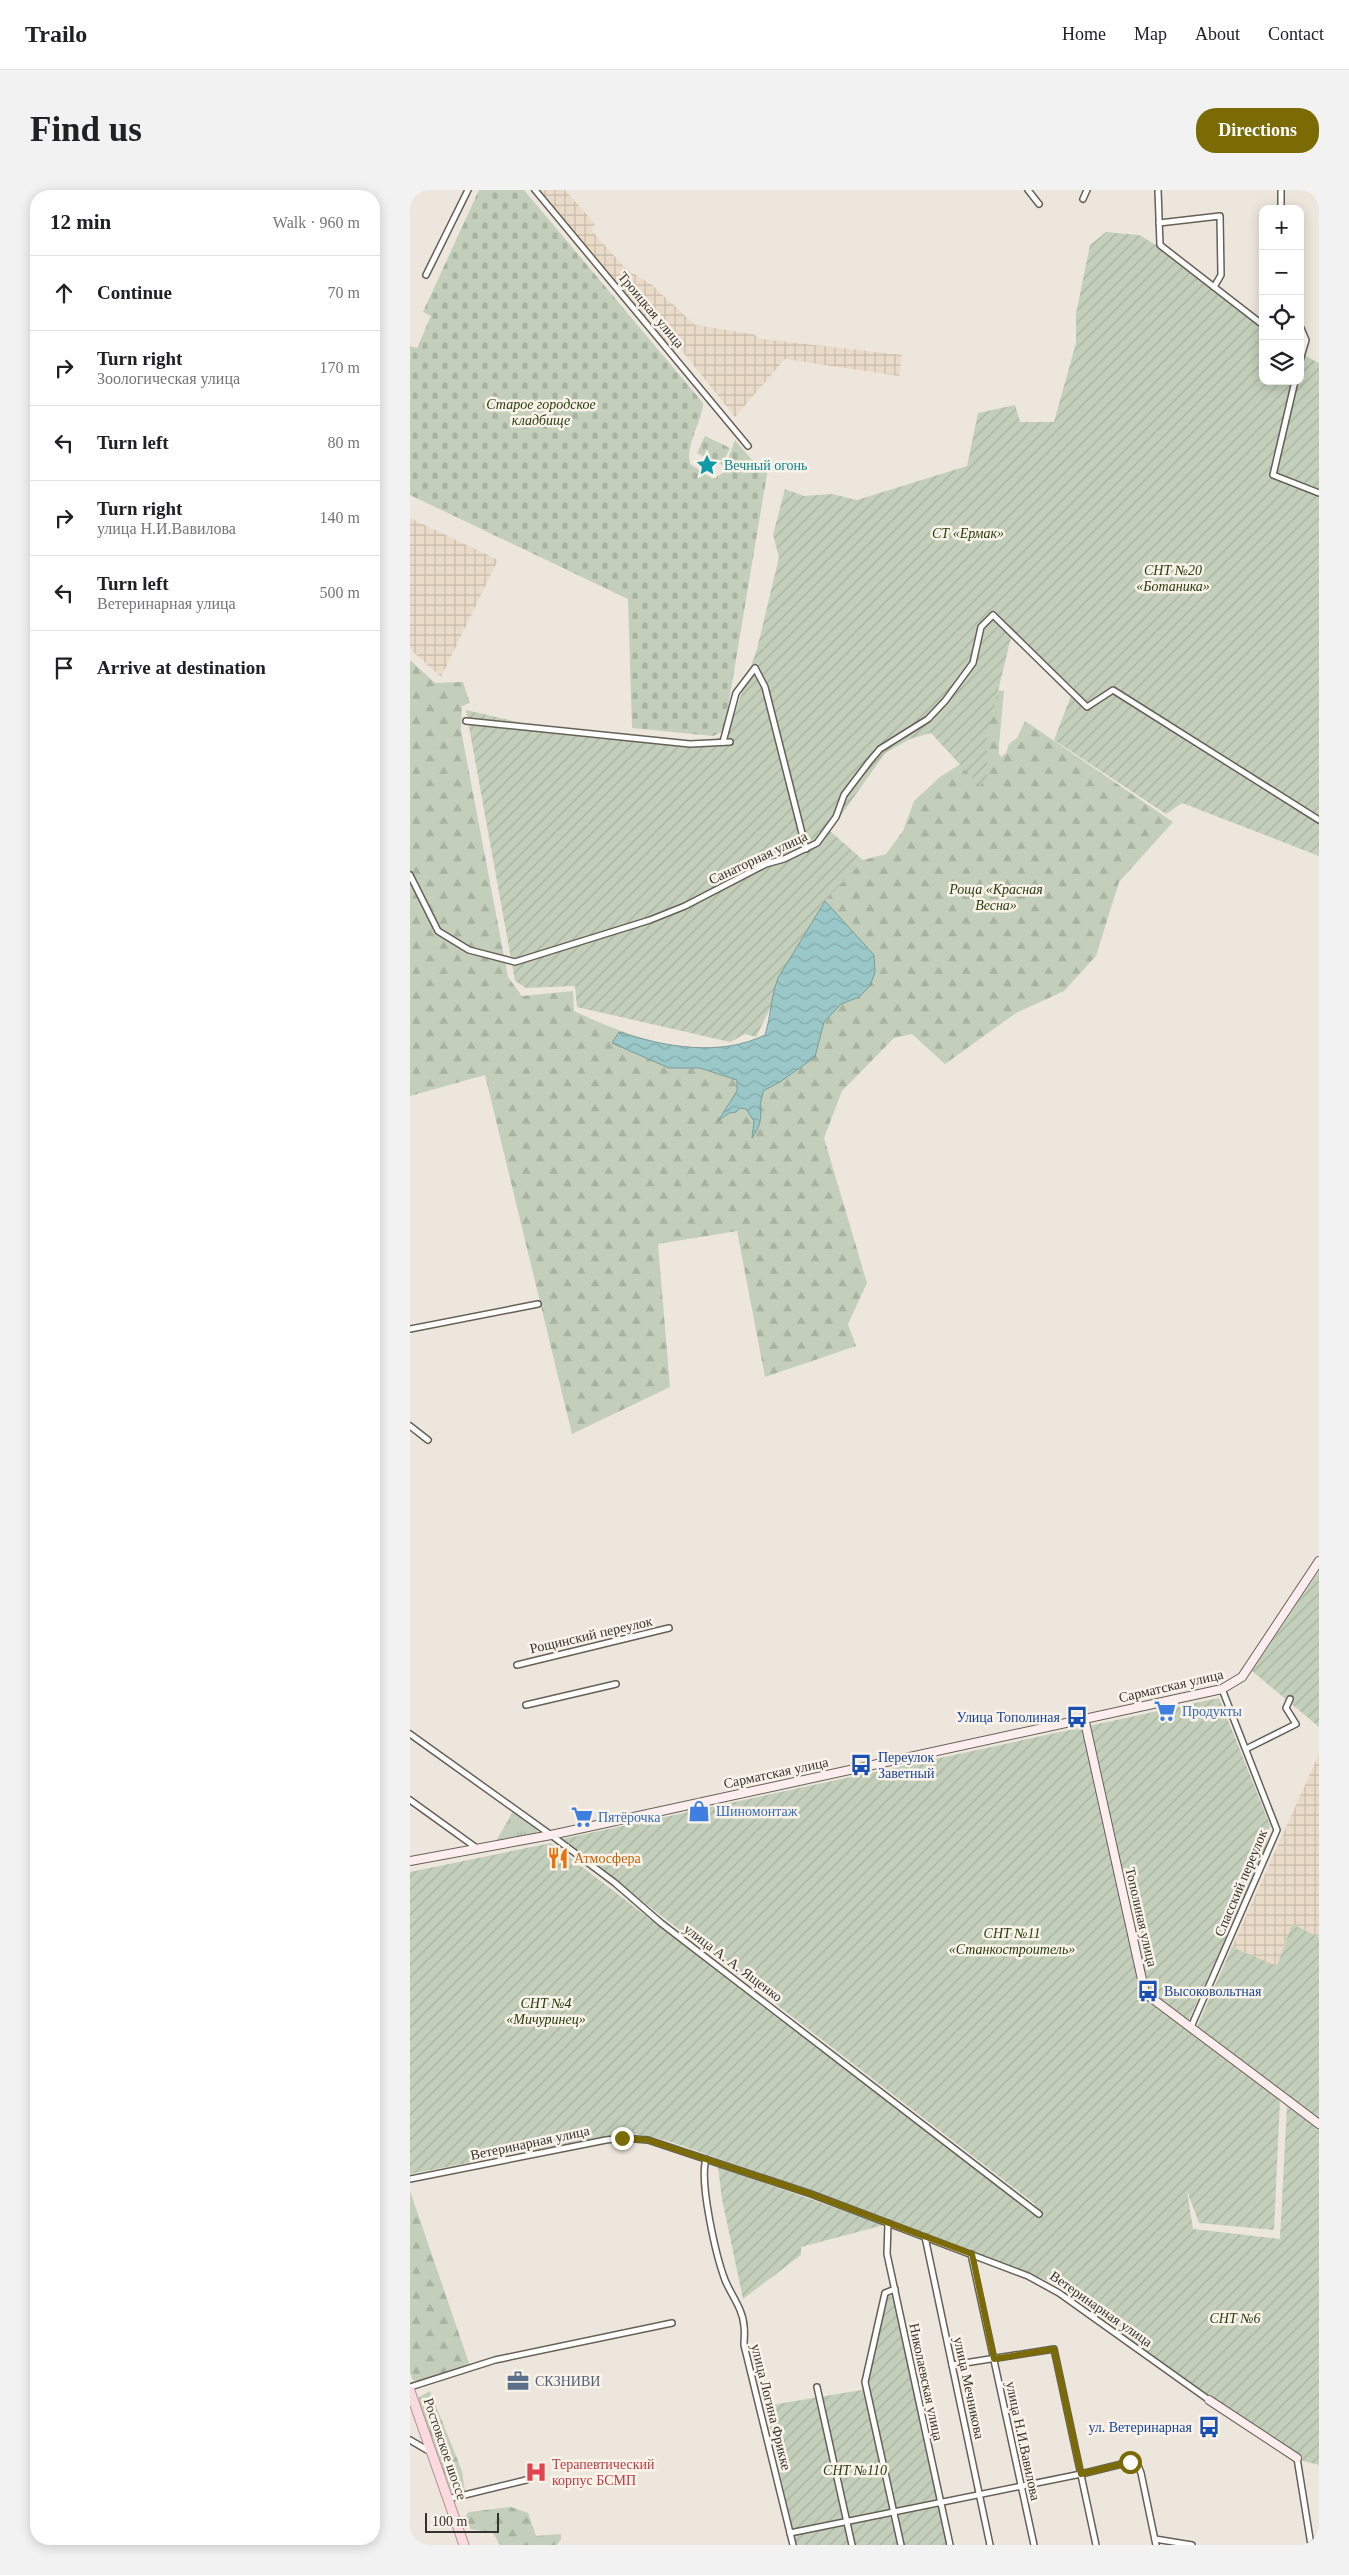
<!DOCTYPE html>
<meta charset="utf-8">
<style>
:root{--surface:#fff;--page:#f2f2f2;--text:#202124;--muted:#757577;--line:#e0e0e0;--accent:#7a6b04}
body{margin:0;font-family:"Times New Roman",serif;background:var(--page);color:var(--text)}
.controls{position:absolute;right:15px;top:15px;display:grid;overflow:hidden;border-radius:10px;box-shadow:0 2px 12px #0003}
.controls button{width:45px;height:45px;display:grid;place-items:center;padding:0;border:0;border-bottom:1px solid var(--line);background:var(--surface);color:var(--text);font:25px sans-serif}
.scale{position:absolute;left:15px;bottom:12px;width:74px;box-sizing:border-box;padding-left:5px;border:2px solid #35332f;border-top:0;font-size:14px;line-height:18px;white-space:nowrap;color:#35332f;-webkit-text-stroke:4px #faf3ea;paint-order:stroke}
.stop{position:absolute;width:15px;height:15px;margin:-11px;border:4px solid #7a6b04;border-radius:50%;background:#fff}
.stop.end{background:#7a6b04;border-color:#fff;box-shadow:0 1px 5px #0008}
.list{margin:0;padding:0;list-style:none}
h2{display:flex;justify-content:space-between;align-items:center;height:65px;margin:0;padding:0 20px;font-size:21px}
h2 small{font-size:16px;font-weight:400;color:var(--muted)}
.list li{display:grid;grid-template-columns:32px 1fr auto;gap:15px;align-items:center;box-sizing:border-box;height:75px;padding:0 20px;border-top:1px solid var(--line)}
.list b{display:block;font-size:19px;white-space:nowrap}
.list p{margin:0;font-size:16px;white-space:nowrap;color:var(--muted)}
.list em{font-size:16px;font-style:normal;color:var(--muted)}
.icon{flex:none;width:28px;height:28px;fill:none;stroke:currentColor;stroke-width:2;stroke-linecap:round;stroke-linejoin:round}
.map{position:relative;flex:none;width:909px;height:2355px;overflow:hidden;border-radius:20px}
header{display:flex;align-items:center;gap:30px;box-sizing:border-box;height:70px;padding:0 25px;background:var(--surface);border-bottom:1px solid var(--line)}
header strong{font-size:24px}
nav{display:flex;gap:28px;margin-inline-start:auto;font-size:18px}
.intro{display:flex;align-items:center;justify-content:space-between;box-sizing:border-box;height:120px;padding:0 30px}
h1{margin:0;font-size:35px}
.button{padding:12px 22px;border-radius:20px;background:var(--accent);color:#fff;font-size:18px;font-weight:700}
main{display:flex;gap:30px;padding:0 30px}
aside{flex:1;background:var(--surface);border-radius:20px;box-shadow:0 2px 12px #0003}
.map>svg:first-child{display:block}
.industrial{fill:url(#industrial-grid)}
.grass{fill:url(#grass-tufts)}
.forest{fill:url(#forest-firs)}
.cemetery{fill:url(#cemetery-stones)}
.garden{fill:url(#garden-furrows)}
.water{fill:url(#water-waves);stroke:#7c9b99}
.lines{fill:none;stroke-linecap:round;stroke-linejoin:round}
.street-casing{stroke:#666057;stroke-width:8}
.secondary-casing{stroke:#666057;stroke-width:10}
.primary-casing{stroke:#b49094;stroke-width:11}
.street{stroke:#fff;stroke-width:5}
.secondary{stroke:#fdedef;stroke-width:8}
.primary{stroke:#fbdadf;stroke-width:9}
.route{stroke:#7a6b04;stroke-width:6}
.labels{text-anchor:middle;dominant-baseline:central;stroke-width:5;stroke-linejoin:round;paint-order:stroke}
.street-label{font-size:14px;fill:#35332f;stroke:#faf3ea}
.park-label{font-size:14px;font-style:italic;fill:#273d0d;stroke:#faf3ea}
.culture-label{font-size:14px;fill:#0d838f;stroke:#faf3ea;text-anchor:start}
.shop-label{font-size:14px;fill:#366cbe;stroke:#faf3ea;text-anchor:start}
.transit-label{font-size:14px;fill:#164399;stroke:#faf3ea;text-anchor:end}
.food-label{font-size:14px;fill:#c56008;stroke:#faf3ea;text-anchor:start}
.service-label{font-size:14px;fill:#4e5e75;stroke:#faf3ea;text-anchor:start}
.health-label{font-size:14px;fill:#be3a42;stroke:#faf3ea;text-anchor:start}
</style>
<header>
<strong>Trailo</strong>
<nav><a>Home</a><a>Map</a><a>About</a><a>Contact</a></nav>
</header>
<div class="intro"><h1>Find us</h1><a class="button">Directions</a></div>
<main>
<aside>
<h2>12 min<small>Walk · 960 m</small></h2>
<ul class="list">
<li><svg class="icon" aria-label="ahead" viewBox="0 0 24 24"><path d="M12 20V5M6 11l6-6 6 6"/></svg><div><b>Continue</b></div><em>70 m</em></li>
<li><svg class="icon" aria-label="right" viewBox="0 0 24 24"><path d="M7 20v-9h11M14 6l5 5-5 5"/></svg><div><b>Turn right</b><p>Зоологическая улица</p></div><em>170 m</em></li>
<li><svg class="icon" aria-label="left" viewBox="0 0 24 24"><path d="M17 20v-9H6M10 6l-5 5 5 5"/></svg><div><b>Turn left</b></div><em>80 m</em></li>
<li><svg class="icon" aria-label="right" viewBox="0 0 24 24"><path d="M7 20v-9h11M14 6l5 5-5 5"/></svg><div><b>Turn right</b><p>улица Н.И.Вавилова</p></div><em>140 m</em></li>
<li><svg class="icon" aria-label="left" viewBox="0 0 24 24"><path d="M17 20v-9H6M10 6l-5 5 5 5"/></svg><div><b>Turn left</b><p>Ветеринарная улица</p></div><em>500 m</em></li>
<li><svg class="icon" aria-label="arrive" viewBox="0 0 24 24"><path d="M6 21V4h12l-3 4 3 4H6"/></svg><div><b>Arrive at destination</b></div></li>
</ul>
</aside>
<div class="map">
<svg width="909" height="2355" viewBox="0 0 909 2355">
<defs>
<pattern id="industrial-grid" width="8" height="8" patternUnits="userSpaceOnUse" patternTransform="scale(1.25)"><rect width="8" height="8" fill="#eadbc8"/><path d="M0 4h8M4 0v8" fill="none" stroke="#c9bcac"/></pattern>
<pattern id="grass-tufts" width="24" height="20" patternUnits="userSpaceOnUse" patternTransform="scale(1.25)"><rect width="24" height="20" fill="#c3cfba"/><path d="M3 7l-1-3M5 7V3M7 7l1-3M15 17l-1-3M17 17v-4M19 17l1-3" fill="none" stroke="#a8b2a0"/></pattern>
<pattern id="forest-firs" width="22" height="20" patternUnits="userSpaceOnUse" patternTransform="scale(1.25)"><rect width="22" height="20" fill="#c3cfba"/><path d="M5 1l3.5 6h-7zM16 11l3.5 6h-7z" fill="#a8b2a0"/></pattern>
<pattern id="cemetery-stones" width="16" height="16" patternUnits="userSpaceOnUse" patternTransform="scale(1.25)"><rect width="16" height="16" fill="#c3cfba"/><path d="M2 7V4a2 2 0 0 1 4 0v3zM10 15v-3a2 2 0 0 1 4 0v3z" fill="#a8b2a0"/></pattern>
<pattern id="garden-furrows" width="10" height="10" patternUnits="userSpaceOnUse" patternTransform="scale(1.25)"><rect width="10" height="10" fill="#c3cfba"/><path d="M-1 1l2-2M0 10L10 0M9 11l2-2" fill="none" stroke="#a8b2a0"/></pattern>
<pattern id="water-waves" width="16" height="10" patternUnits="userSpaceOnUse" patternTransform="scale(1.25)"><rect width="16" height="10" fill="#9ac7c7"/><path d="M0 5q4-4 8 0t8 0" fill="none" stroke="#85abab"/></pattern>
</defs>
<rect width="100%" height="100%" fill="#ede6dc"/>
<g class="industrial">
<polygon points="129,0 155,0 185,34 181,40 216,79 242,95 285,135 343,144 351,149 492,165 489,186 375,169 325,227 269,157 263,162"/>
<polygon points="0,328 88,370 31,487 0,459"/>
<polygon points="909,1564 909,1747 882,1734 867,1776 822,1757"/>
</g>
<polygon class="grass" points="103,1621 127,1637 127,1644 85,1653"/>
<g class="forest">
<path d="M0,470L25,493L53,492L60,513L52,516L51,540L98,787L112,806L163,801L164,821C222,848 293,875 355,845L360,828L364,798L412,714L453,670L476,664L493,641L504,611L530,587L555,571L582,500L594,501L589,555V564L591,567L596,563L599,554L607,548L615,531L763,632L709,692L686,766L654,801L606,823L535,874L502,844L484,848L432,901L414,948L457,1093L438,1134L446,1156L355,1187L327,1041L248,1054L260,1197L162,1244L75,885L0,906Z"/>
<polygon points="0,2001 60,2176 11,2192 3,2190 0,2183"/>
<polygon points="20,2201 52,2281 55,2302 47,2304 40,2299 9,2216 9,2207"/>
<polygon points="101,2317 118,2323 126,2346 151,2344 151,2349 147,2355 90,2355 83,2343 60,2339 56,2325 59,2322"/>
</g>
<g class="cemetery">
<path d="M69,0H114L293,213C292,233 275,254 280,274L303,289L313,283L325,250L342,270L358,278L314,541L303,546L222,538L218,409L0,305V156L7,158L21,126L13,122Z"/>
<polygon points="295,246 320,258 312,275 287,263"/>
</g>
<g class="garden">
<polygon points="696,42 729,45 753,59 853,132 853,191 890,191 890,163 909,173 909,666 772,613 756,624 644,550 664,498 602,443 576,551 578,584 570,596 521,543 500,549 475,563 420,641 453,670 412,714 346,847 335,844 320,852 167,817 165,796 116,798 105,791 56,520 133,538 294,556 318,542 347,459 369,367 363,345 375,299 394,306 422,304 447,310 557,276 568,223 605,215 610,232 644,232 666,153 666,124 680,55"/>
<polygon points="909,1381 909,1537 842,1481"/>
<path d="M809,1508L860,1635L855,1662L775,1838L870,1909L864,2040L789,2033L777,2001L783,2039L870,2049L877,1915L909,1938V2275L886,2269L779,2198L652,2101L654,2086L641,2092C534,2050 427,2008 318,1972C284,1961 245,1942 209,1944L0,1984V1682L141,1653L627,2026L625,2014L152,1649Z"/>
<polygon points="882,1734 909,1747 909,1932 786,1839 822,1757 867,1776"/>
<polygon points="308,1977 474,2035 391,2057 391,2065 333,2109 312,2009"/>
<polygon points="478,2106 484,2107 538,2355 386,2355 355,2216 452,2200"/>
</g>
<path class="water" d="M415,711L464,765L465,782L460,796L449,807L431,814L414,832L405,867L370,892L353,901C353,906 350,912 350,917C352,930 350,936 342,948L344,931L336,919L330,918L326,922L319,923L308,931L327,901V890L290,878H259L202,853L209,842C255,857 310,867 355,845C361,826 361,806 368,788Z"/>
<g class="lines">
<g class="street-casing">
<g id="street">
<polyline points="125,0 338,256"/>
<polyline points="618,0 629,14"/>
<polyline points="748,0 750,55 853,135"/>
<polyline points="673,9 677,0"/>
<polyline points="871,19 871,0"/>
<polyline points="749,33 810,26 811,85 804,97"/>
<polyline points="16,85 58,0"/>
<polyline points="890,136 896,150 890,170"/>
<polyline points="885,191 863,285 909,303"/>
<polyline points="56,531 280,554 320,552"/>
<polyline points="313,552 326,503 345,478 355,497 396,659"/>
<polyline points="0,685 28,741 59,760 105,772 240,730 275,716 356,674 374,669 407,653 426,627 434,605 459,572 470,559 518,529 535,511 563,473 571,437 583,425 677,517 703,500 909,630"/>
<polyline points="0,1139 128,1114"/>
<polyline points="0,1236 18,1250"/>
<polyline points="107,1475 259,1438"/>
<polyline points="116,1515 206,1494"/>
<polyline points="0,1544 141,1645 205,1693 251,1733 629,2024"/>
<polyline points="836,1559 886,1534 876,1518 880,1509"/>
<polyline points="0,1610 68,1659"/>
<polyline points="781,1837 867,1640 812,1499"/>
<path d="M296,1969C289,1992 306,2066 315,2090C321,2105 333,2119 334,2136C335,2142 334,2149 334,2155L383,2355"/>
<polyline points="0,1989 196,1950 212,1948 238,1950 401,2004 618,2086 649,2103 799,2210"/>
<polyline points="478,2033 477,2064 540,2355"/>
<polyline points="515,2047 580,2355"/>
<polyline points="561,2064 624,2355"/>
<polyline points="485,2099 475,2103 455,2192 491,2355"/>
<polyline points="542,2175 644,2159 686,2355"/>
<polyline points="0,2197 85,2170 262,2133"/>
<polyline points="407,2197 442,2355"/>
<polyline points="0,2250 17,2260"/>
<polyline points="887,2268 901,2355"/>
<polyline points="38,2309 116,2290"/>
<polyline points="380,2343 671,2284 720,2272 727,2273 731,2283 746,2355"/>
<polyline points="745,2349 782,2355"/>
</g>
</g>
<g class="secondary-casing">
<g id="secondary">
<polyline points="675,1532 735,1803 909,1934"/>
<polyline points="0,1671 141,1645 812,1499 832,1487 909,1371"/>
<polyline points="799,2210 887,2268"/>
</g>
</g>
<g class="primary-casing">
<polyline id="primary" points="0,2201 54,2355"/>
</g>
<use href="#street" class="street"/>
<use href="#secondary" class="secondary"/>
<use href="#primary" class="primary"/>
</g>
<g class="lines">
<polyline class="route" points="212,1948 238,1950 401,2004 562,2064 584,2169 644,2159 671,2284 720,2272"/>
</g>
<defs>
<g id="sight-bare" transform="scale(1.725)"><path d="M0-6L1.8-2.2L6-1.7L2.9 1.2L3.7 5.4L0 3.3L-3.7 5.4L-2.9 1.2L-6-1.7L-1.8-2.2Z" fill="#0f9aa8" stroke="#faf3ea" stroke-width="2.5" paint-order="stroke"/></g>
<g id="supermarket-bare" transform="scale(1.725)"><path d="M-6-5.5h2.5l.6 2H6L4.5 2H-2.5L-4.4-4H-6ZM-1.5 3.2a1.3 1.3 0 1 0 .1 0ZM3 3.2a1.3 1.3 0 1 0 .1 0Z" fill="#3f7fe0" stroke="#faf3ea" stroke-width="2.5" paint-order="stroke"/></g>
<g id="bus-bare" transform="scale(1.725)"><path d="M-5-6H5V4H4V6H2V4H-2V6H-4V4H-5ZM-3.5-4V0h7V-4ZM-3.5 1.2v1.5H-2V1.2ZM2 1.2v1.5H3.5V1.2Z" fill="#1a4fb4" stroke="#faf3ea" stroke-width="2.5" paint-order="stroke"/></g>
<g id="shop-bare" transform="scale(1.725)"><path d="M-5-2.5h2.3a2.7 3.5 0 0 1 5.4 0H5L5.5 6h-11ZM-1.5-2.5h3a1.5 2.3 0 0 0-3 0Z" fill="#3f7fe0" stroke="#faf3ea" stroke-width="2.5" paint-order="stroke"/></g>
<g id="restaurant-bare" transform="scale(1.725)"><path d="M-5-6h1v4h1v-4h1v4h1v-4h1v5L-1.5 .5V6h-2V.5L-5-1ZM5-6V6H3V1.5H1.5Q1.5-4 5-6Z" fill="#e8710a" stroke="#faf3ea" stroke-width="2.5" paint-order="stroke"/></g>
<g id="office-bare" transform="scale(1.725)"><path d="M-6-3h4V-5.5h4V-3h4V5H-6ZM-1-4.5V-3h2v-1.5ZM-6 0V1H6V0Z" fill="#5c6f8a" stroke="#faf3ea" stroke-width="2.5" paint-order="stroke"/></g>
<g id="hospital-bare" transform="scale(1.725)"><path d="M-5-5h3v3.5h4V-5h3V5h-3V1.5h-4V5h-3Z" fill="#e0444e" stroke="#faf3ea" stroke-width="2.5" paint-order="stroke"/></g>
</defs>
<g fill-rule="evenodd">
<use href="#sight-bare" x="297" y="275"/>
<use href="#supermarket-bare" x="755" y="1521"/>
<use href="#bus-bare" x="667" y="1527"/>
<use href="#bus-bare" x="451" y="1575"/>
<use href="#shop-bare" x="289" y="1621"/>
<use href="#supermarket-bare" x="172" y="1627"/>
<use href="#restaurant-bare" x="148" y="1668"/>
<use href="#bus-bare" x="738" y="1801"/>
<use href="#office-bare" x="108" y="2191"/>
<use href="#bus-bare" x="799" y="2237"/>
<use href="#hospital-bare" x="126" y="2282"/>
</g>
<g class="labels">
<g class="street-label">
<text transform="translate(241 120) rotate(50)">Троицкая улица</text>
<text transform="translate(348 668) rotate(-25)">Санаторная улица</text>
<text transform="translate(181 1445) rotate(-13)">Рощинский переулок</text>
<text transform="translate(761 1496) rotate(-13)">Сарматская улица</text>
<text transform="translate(366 1583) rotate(-12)">Сарматская улица</text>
<text transform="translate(831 1693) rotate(-67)">Спасский переулок</text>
<text transform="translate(731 1727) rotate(77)">Тополиная улица</text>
<text transform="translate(323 1773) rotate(37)">улица А. А. Ященко</text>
<text transform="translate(120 1953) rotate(-12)">Ветеринарная улица</text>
<text transform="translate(691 2119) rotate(35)">Ветеринарная улица</text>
<text transform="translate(516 2192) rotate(78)">Николаевская улица</text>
<text transform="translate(559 2198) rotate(78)">улица Мечникова</text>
<text transform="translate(361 2217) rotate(76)">улица Логина Фрикке</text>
<text transform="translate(613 2251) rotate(78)">улица Н.И.Вавилова</text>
<text transform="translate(35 2259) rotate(71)">Ростовское шоссе</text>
</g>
<g class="park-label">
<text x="131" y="214">Старое городское<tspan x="131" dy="16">кладбище</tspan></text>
<text x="558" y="343">СТ «Ермак»</text>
<text x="763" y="380">СНТ №20<tspan x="763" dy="16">«Ботаника»</tspan></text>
<text x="586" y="699">Роща «Красная<tspan x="586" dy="16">Весна»</tspan></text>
<text x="602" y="1743">СНТ №11<tspan x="602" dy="16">«Станкостроитель»</tspan></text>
<text x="136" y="1813">СНТ №4<tspan x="136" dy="16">«Мичуринец»</tspan></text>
<text x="825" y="2128">СНТ №6</text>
<text x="445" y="2280">СНТ №110</text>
</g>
<g class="culture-label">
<text x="314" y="275">Вечный огонь</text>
</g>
<g class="shop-label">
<text x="772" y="1521">Продукты</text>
<text x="306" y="1621">Шиномонтаж</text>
<text x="188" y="1627">Пятёрочка</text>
</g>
<g class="transit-label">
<text x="650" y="1527">Улица Тополиная</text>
<text x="468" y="1567" text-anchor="start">Переулок<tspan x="468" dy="16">Заветный</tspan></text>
<text x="754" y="1801" text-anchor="start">Высоковольтная</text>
<text x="782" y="2237">ул. Ветеринарная</text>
</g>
<g class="food-label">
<text x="164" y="1668">Атмосфера</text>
</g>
<g class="service-label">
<text x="125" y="2191">СКЗНИВИ</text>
</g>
<g class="health-label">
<text x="142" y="2274">Терапевтический<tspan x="142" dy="16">корпус БСМП</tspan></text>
</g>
</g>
</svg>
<div class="controls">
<button>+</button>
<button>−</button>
<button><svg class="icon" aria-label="locate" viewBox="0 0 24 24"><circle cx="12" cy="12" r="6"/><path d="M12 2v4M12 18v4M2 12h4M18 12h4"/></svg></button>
<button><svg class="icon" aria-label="layers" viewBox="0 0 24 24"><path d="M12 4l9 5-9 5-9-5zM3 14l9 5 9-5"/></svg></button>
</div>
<div class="scale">100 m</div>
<div class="stop" style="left:720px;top:2272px"></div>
<div class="stop end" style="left:212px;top:1948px"></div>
</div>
</main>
